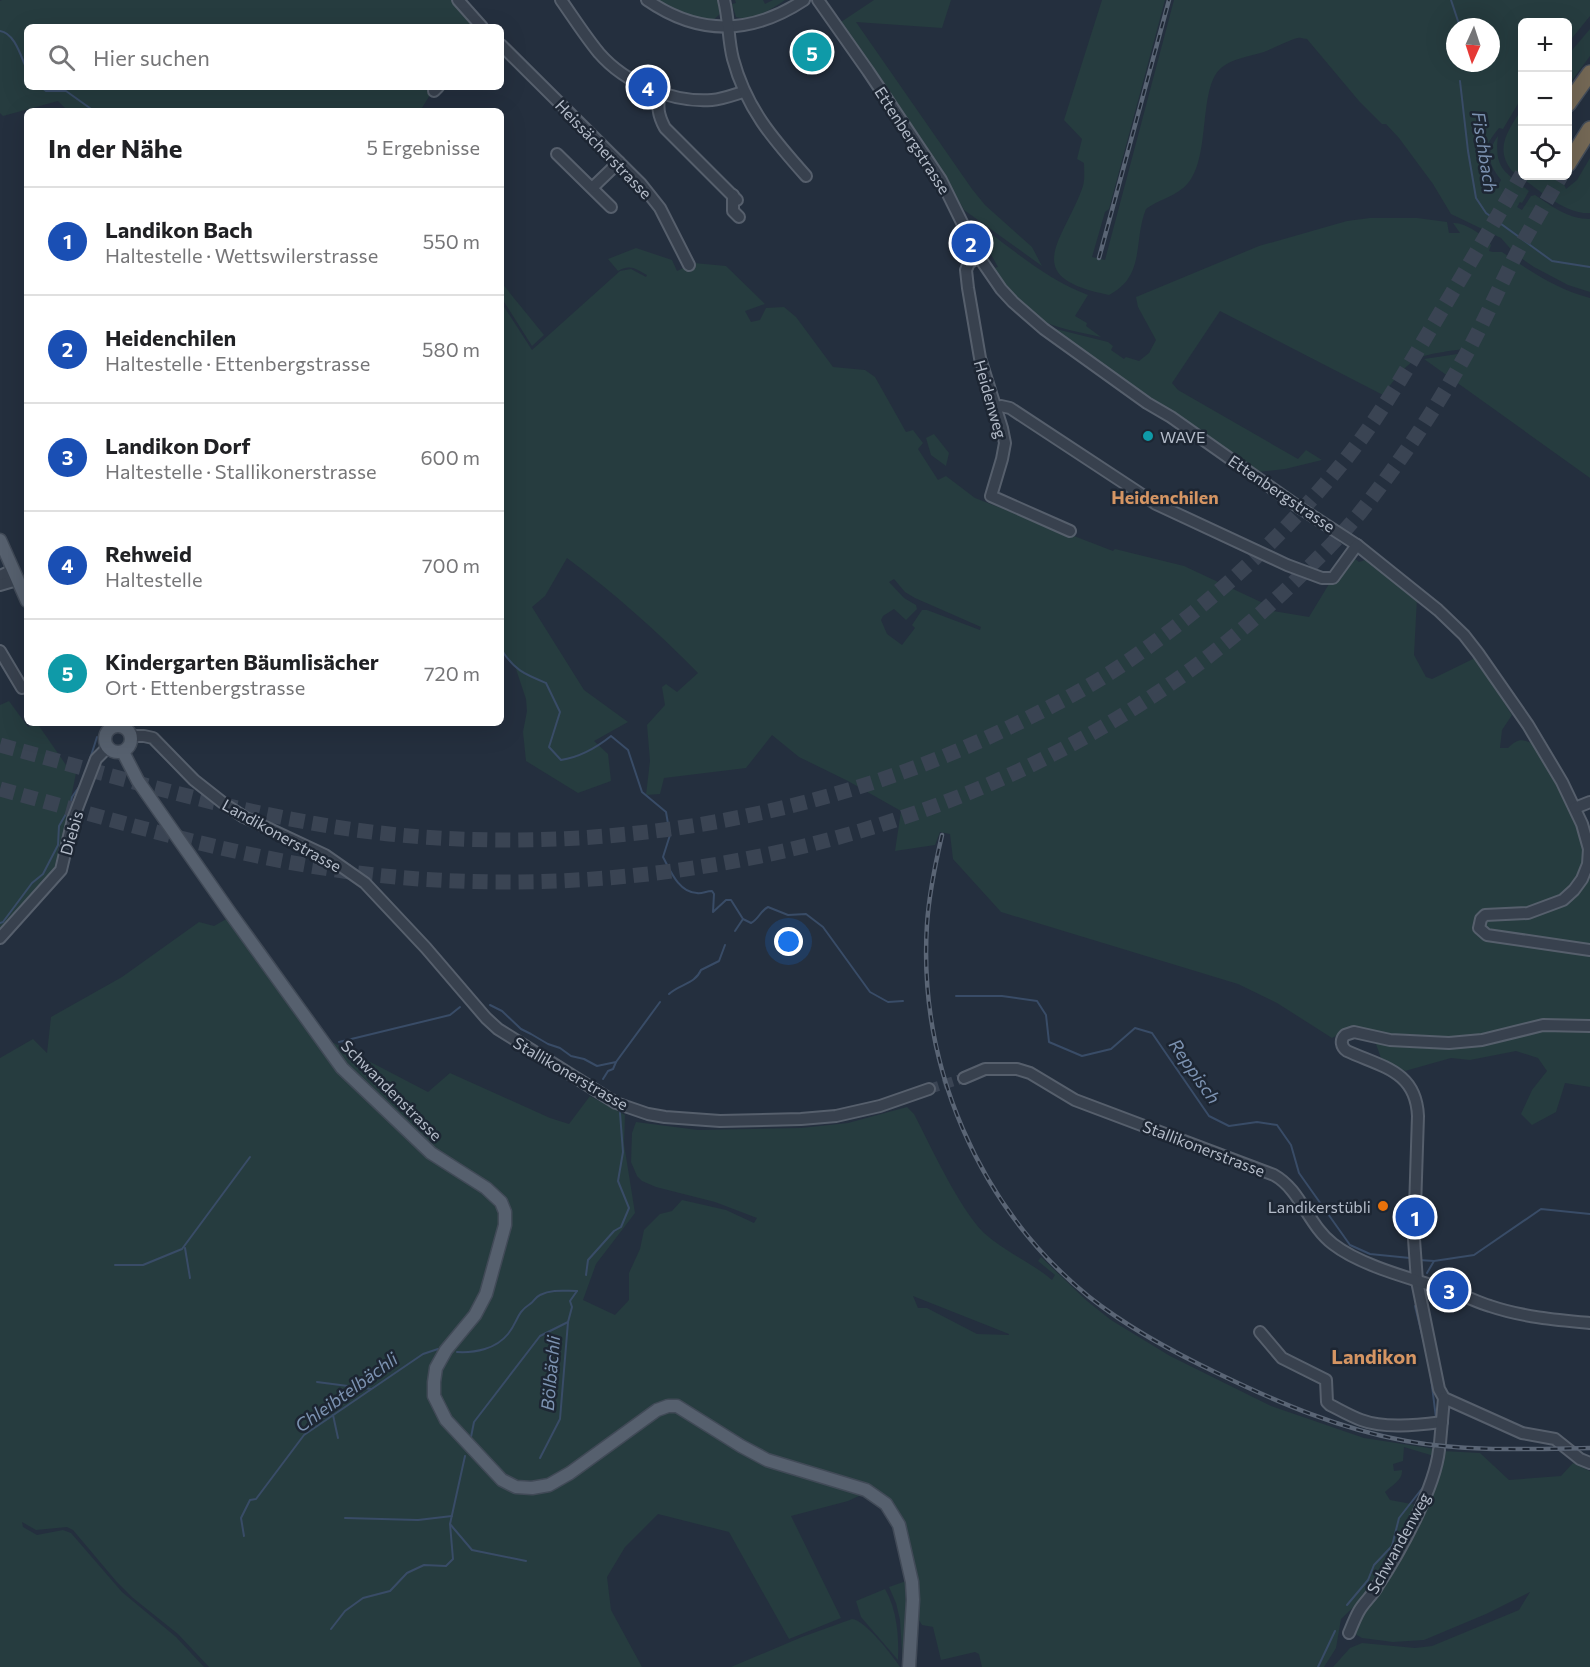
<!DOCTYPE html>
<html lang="de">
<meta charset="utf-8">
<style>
:root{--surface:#fff;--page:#f6f6f6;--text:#202124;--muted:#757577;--line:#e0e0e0;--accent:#0b8043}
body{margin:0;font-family:Commissioner,sans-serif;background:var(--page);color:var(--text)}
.controls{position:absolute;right:18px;top:18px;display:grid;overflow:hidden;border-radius:9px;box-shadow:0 6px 24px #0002}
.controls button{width:54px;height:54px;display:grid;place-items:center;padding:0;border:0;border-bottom:2px solid var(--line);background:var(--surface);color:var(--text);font:30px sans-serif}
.compass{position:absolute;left:1446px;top:18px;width:54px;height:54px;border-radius:50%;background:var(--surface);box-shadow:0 6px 24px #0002;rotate:183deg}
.you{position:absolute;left:789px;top:942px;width:21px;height:21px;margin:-15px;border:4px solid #fff;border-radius:50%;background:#1a73e8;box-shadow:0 0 0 9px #1a73e833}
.badge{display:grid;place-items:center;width:39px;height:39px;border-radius:50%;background:var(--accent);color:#fff;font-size:20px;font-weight:700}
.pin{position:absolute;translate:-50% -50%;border:3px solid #fff;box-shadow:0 2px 6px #0006}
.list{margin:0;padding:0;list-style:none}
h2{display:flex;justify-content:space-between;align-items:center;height:78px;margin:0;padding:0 24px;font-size:26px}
h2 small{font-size:20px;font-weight:400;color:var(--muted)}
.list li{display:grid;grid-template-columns:39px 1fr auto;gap:18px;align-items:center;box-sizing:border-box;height:108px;padding:0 24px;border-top:2px solid var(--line)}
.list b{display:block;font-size:22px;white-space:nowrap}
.list p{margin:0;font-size:20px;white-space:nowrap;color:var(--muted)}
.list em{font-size:20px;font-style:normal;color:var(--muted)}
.icon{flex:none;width:33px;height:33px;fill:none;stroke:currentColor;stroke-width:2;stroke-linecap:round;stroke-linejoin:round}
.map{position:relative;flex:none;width:1590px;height:1667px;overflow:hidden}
.search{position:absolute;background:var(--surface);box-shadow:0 6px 24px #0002;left:24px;top:24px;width:480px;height:66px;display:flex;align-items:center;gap:15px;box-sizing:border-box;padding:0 21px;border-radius:9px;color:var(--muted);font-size:22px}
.panel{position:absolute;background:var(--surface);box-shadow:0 6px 24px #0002;left:24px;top:108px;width:480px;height:618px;border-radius:9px}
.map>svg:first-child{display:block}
.green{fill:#263c3f;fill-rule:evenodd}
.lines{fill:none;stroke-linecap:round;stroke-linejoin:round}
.stream{stroke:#394c67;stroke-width:2}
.minor-tunnel{stroke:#3a4453;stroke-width:10;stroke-dasharray:10 5;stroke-linecap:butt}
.highway-tunnel{stroke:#3a4453;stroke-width:15;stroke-dasharray:15 8;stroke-linecap:butt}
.minor-casing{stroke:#565f6c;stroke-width:14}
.major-casing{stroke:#414a57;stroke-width:15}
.highway-casing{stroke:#434c59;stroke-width:18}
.minor{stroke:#38414e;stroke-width:10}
.major{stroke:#56606e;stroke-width:12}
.highway{stroke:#746855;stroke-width:15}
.rail-casing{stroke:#5a6575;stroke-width:4.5}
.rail{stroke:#1d2633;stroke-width:2;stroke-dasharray:7;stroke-linecap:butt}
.culture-dot{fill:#0f9aa8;stroke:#1d2633;stroke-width:2}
.food-dot{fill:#e8710a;stroke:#1d2633;stroke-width:2}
.labels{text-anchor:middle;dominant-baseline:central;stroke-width:5;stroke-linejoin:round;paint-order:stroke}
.street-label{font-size:16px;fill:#b4bcc9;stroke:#1d2633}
.poi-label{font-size:16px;fill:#b4bcc9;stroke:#1d2633;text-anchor:start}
.water-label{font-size:18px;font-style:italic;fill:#7c92b1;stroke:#1d2633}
.neighbourhood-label{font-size:18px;font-weight:bold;fill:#d59563;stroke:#1d2633}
.quarter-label{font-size:20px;font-weight:bold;fill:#d59563;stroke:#1d2633}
</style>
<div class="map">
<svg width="1590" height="1667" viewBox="0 0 1590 1667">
<rect width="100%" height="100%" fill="#242f3e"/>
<g class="green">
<polygon points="2,0 452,0 476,27 27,27 27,87 435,87 420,111 68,111 58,101 3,116 0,113 0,1"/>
<polygon points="653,0 718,0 720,14 712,21 684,16"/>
<path d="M735,0H763L765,4L773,0H785C772,9 752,22 736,17L732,4L736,3Z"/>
<polygon points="874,0 951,0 942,28 856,22 972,189 985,205 1032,247 1042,266 964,210 949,184 841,22"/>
<path d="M1102,0H1165L1109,209L1105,212L1092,257L1105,260L1174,0H1590V16L1568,43V22H1522V97L1503,129L1499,128C1486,144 1478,157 1488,177C1490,183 1491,185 1497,188L1501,180C1489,165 1485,154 1498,136C1494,169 1505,172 1529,191L1522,203L1520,202L1517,207L1522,210L1531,196L1535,195C1553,207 1568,219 1590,219V292L1568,285L1534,267L1515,254L1501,238L1451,214L1433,184L1399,138L1386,124H1382L1359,101L1307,39C1304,39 1301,37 1298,38C1291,39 1272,49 1264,52C1250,56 1231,59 1221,68C1199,87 1210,150 1191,179C1180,196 1161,198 1146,209C1133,241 1146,276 1109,295C1017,277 1064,241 1083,186C1085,179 1084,170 1084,163L1077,159L1082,139L1064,120ZM1455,27H1491V63H1455Z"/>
<polygon points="1590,29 1590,56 1568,86 1568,55"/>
<path d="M1522,108V145L1520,149L1518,160L1520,162L1522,159V176H1560L1566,189L1577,180L1590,158V213C1564,215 1534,185 1512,171C1493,147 1510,129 1522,108Z"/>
<path d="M1370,218H1417L1447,222L1449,233H1460L1453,223C1464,222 1484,235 1491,245L1489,251L1493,252H1502C1530,271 1556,289 1590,298V478L1424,359L1464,353L1463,349C1415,356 1413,355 1383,395L1220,311L1172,383L1178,390L1298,459L1306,450L1322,460L1285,469L1258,472L1054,330L1056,329L1108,342L1113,346L1111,350L1124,359L1126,357L1139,361L1149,353L1156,340L1138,307L1136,297L1259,246L1347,221Z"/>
<path d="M978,224L986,230L982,236L985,238L990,233C1022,257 1051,281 1088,295L1075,316L1087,323L1086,326L1101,337C1081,332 1055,329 1038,318C1028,312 1021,303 1013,295C1006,288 998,278 994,268L998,267L984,242H982L978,235L976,225Z"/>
<path d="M636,248L672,260L677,271L694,263L726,266L765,304L745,311L751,322L760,320L766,308L784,307L796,317L833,367L865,370L875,377L906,432L913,430L923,443L918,449L938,480L946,476L975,498L1113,551L1115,549L1184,566L1263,603L1261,609L1309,617L1329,584L1339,578L1354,558L1359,562L1365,560L1417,598L1414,655L1426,677L1432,679L1475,658L1512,715L1502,730L1500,748H1508C1517,739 1522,738 1533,744C1552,776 1580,813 1583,851C1584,860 1581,866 1577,874L1589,879L1590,877V1087L1565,1083L1556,1112L1532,1125L1521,1114L1532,1090L1547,1071L1538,1058L1516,1051L1470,1060L1451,1058L1405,1071L1381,1058L1373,1036L1343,1032L1332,1038L1277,1003L1238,984L1001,912L953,859L950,834L940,832L935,845L895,851L901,811L848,781L799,757L772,735L746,768L664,778L660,794L646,795L650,761L647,725L665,705L662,687L666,684L677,692L698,673C656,630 615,594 567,558L545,596L532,607L584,690L628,722L594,741L608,754L611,781L578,793L526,761L523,732L527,711L526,699L515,666L501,652V302L532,350L620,271L631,269L646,277L647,275C635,269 631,264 618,271L608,259ZM894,579L905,592L915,598L981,627L980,630L927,610H922L912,625L915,628L902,645L887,634L881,620L883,616L894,609L906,620L917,609L916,605L904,598L889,582Z"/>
<polygon points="501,282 544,335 532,346 501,297"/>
<polygon points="934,434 949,453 946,466 931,455 926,438"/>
<polygon points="9,701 28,727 37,723 66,765 76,773 56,874 0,932 0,705"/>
<path d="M228,918L324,1049L334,1043L428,1092L450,1073L550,1118L569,1124L590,1096L625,1115L624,1144L635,1213L596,1264L583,1300L615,1315L629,1300V1273L640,1249L644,1230L660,1214L672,1211L682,1200L726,1210L754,1223L757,1218L715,1202L656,1187L642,1181L637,1176L631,1162L632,1133L636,1122L698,1130L801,1128L848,1123L907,1107L914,1114C931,1147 959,1208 984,1233C1005,1252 1031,1262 1052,1280L1055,1275L1038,1261L1041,1257L1087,1301L1111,1320L1170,1356L1271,1406L1364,1438L1435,1449L1434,1456L1404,1447L1403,1461L1393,1464L1394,1471L1402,1470C1403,1480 1392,1485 1385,1492L1390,1500L1417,1505L1390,1558L1367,1594L1341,1619L1336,1648L1324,1667H982L979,1654L975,1652L941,1660L933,1627L922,1625L917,1617L912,1563L874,1489L848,1501L791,1516L841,1618L789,1639L729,1532L658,1514L625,1547L607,1577L611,1610L642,1667H209L178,1634L133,1598L116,1581L73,1530L67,1527L36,1530L22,1522L23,1527L37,1535L63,1530L71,1533L122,1592L176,1637L204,1667H0V1058L33,1039L47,1053L51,1017L122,977L199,922L214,926ZM913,1296L1009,1334V1335L977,1334L927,1308H918Z"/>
<polygon points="1442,1451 1480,1453 1509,1480 1561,1476 1573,1463 1590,1471 1590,1667 1333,1667 1350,1648 1362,1643 1415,1648 1432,1646 1519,1610 1530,1592 1486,1614 1424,1640 1393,1642 1362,1638 1355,1634 1354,1627 1375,1596"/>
<polygon points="906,1581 907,1598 903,1666 900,1620 896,1603 889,1587"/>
<path d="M885,1589C897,1610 899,1636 898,1660L861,1617L856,1601Z"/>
<path d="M852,1619C865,1620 892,1655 900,1667H731L802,1637Z"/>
</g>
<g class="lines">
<g class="stream">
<polyline points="1451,0 1460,27"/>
<path d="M0,31C15,33 21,57 27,70"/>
<polyline points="1460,81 1468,151 1476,198 1486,213 1552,261 1590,267"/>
<polyline points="41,87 46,91 66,91 94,111"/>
<path d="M501,649C514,670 524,674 546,683L560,712L549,747L561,760C581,757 596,748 611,736L628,750L642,792L666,812L670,835L663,857C670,870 679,893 697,893C702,894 706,891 712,891L714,894L713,912L726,900H731L743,919L751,923C759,919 760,911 768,907L788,915L806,914L823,927L870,992L888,1002L903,1001"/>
<polyline points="89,762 97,737"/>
<polyline points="0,923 3,922 32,883 43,874 58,845 59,826 70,807 72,797 81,784"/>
<polyline points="735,931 743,919"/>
<path d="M669,994C680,984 695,984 701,970L719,961L725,945"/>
<polyline points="956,996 1002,996 1037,1001 1046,1015 1049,1042 1082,1056 1111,1049 1135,1028 1152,1033 1209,1116 1229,1126 1257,1122 1277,1125 1291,1145 1299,1173 1350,1245 1370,1254 1410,1258"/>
<polyline points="490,1005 502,1011 521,1029 531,1034 548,1044 560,1048 571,1056 584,1059 597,1066 616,1062 660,1002"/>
<polyline points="339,1042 450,1015 460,1007"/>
<polyline points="603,1079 608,1071 613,1069 616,1062"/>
<polyline points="185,1248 190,1278"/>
<polyline points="1419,1260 1434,1261 1474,1255 1541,1209 1590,1214"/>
<polyline points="115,1265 143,1265 182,1249 250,1157"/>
<polyline points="1427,1273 1434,1261"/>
<polyline points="586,1275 588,1260 614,1231 621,1227 629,1208 618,1181 623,1152 620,1113"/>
<polyline points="1415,1306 1427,1355"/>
<path d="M457,1352C475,1353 496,1349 508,1334C518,1322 516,1313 530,1304C534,1302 535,1297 540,1295C552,1289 564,1291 577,1291"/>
<polyline points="1430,1370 1436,1418"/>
<polyline points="317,1382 371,1389"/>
<polyline points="333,1415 338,1438"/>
<polyline points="471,1437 474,1422 540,1336 568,1322 572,1307 570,1301 577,1291"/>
<polyline points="465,1456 450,1524 472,1550 526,1561"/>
<polyline points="540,1458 560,1419 568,1322"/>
<polyline points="345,1518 418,1520 452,1516"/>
<polyline points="244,1536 241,1518 250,1500 256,1499 304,1435 423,1354 438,1349"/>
<polyline points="1347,1605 1368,1580 1374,1565 1392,1546 1399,1518 1424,1486"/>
<polyline points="331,1629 345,1611 363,1598 390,1591 407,1573 424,1565 446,1566 453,1559 450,1524"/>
<polyline points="1318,1667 1335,1631"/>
</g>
<polyline class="minor-tunnel" points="929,1089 964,1078"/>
<g class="highway-tunnel">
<path d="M0,745C128,780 257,820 389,834C605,856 830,818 1024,720C1056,704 1089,687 1119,667C1202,612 1277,543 1340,466C1375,424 1402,377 1430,330C1461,278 1492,226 1522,174"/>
<path d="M0,789C124,823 247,861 375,875C700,910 1058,814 1294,582C1316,560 1339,538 1359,514C1398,465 1433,413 1464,358C1484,323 1500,285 1519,249C1533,224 1547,200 1561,176"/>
</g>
<g class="minor-casing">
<g id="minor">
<polyline points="458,0 482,27"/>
<path d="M561,0C573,17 585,36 599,53C625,83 672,103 712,100C723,99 733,95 743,92"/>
<path d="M647,0C699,36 751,35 804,0"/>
<path d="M724,0C729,20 728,40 733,59C746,108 773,139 806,176"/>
<polyline points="818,0 868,71 941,180 979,257 1001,289 1013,302 1044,329 1147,403 1171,417 1300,508 1357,545 1438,610 1464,635 1478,653 1528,725 1562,782 1582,824 1589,849 1588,864 1582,879 1574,890 1563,900 1528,913 1485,915 1481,919 1479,928 1487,935 1590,950"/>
<polyline points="501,45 641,184 660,208 689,265"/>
<polyline points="434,91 438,87"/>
<path d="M660,92C657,107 658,115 665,128L737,200"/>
<polyline points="557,154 611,207"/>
<polyline points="593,187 619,162"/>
<polyline points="733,195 733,211 739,217"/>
<polyline points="979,257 969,263 966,270 968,288 980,358 1002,428 1005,443 1002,459 991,496 1070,531"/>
<polyline points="995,408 1001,406 1010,408 1156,504 1287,565 1322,578 1333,578 1357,545"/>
<polyline points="0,576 13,570"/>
<polyline points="0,585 17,580"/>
<polyline points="0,651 22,688"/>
<polyline points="131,736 144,736 153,738 194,780 227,806 244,817 325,855 365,883 426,948 486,1018 498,1029 616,1103 648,1114 665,1117 720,1121 801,1119 836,1116 880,1106 929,1089"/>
<polyline points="1575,808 1590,802"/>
<polyline points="0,938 61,870 73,819 96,759 107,748"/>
<path d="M1590,1026L1543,1025L1482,1040L1449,1043L1390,1040L1354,1032L1345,1035C1340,1040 1341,1047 1347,1051C1382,1067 1416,1071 1418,1116L1414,1239L1417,1281L1439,1389L1444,1398L1522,1433L1555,1439L1580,1459L1590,1463"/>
<path d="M964,1078L985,1069H1017L1030,1073L1075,1100L1274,1175C1301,1190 1308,1225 1333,1244C1361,1266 1413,1279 1447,1290C1462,1294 1476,1302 1490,1306C1522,1317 1557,1320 1590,1323"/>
<path d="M1260,1332L1282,1358L1326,1380L1327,1402L1330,1405C1340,1410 1350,1416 1361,1420C1385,1429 1417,1425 1442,1422"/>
<polyline points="1440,1443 1444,1398"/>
<path d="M1349,1633C1352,1626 1355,1618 1359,1611C1364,1602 1373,1595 1378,1585C1400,1552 1435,1488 1439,1450"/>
</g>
</g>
<g class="major-casing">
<g id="major">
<polyline points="0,540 27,601"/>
<circle cx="118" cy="739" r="13"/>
<polyline points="123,752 138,781 231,914 342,1068 431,1153 486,1188 501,1202 505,1212 505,1225 486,1294 475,1315 446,1350 436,1368 434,1382 434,1396 446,1420 502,1480 516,1487 532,1488 549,1485 570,1473 657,1410 668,1406 677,1406 741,1446 767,1460 866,1490 886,1504 899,1525 912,1582 913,1600 909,1667"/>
</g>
</g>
<g class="highway-casing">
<g id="highway">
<polyline points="1568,104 1590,73"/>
<polyline points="1568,164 1590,129"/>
</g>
</g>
<use href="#minor" class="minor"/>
<use href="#major" class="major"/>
<use href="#highway" class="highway"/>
<g class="rail-casing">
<g id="rail">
<polyline points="1099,258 1169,0"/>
<path d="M942,835C935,865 929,894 927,924C918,1065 978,1206 1088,1296C1128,1328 1173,1352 1219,1374C1279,1403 1340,1429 1406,1441C1467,1452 1529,1449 1590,1448"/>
</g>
</g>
<use href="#rail" class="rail"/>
</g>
<circle class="culture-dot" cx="1148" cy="436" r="6"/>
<circle class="food-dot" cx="1383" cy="1206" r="6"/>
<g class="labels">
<g class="street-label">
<text transform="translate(913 140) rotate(57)">Ettenbergstrasse</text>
<text transform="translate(604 149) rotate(46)">Heissächerstrasse</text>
<text transform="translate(991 399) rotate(74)">Heidenweg</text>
<text transform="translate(1282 493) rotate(34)">Ettenbergstrasse</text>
<text transform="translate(71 833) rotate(-74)">Diebis</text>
<text transform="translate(282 835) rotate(29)">Landikonerstrasse</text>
<text transform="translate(571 1073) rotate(30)">Stallikonerstrasse</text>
<text transform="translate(392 1090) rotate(45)">Schwandenstrasse</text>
<text transform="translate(1204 1148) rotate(21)">Stallikonerstrasse</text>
<text transform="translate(1398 1543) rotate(-61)">Schwandenweg</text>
</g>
<g class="poi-label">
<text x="1160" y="436">WAVE</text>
<text x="1371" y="1206" text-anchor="end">Landikerstübli</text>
</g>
<g class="water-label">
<text transform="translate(1485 152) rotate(81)">Fischbach</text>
<text transform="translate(1195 1071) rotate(55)">Reppisch</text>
<text transform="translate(550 1373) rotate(-85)">Bölbächli</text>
<text transform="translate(346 1392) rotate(-36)">Chleibtelbächli</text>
</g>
<g class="neighbourhood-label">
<text x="1165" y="497">Heidenchilen</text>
</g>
<g class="quarter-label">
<text x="1374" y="1356">Landikon</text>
</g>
</g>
</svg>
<div class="controls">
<button>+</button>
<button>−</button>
<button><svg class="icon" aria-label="locate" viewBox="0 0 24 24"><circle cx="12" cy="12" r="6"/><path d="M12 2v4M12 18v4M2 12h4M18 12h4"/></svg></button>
</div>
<svg class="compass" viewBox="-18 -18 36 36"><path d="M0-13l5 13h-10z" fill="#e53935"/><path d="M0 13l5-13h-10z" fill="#757577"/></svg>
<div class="you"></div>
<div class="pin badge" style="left:1415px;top:1217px;background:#1a4fb4">1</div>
<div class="pin badge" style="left:971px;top:243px;background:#1a4fb4">2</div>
<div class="pin badge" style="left:1449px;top:1290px;background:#1a4fb4">3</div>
<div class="pin badge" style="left:648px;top:87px;background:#1a4fb4">4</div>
<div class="pin badge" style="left:812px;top:52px;background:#0f9aa8">5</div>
<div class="search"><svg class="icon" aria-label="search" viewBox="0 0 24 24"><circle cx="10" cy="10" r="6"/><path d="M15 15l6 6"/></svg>Hier suchen</div>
<section class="panel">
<h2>In der Nähe<small>5 Ergebnisse</small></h2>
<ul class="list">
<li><span class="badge" style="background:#1a4fb4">1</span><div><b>Landikon Bach</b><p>Haltestelle · Wettswilerstrasse</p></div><em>550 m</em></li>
<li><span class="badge" style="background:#1a4fb4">2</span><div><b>Heidenchilen</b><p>Haltestelle · Ettenbergstrasse</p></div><em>580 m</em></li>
<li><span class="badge" style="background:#1a4fb4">3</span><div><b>Landikon Dorf</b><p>Haltestelle · Stallikonerstrasse</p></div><em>600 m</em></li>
<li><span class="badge" style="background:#1a4fb4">4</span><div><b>Rehweid</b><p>Haltestelle</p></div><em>700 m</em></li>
<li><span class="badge" style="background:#0f9aa8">5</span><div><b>Kindergarten Bäumlisächer</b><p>Ort · Ettenbergstrasse</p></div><em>720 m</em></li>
</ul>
</section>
</div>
